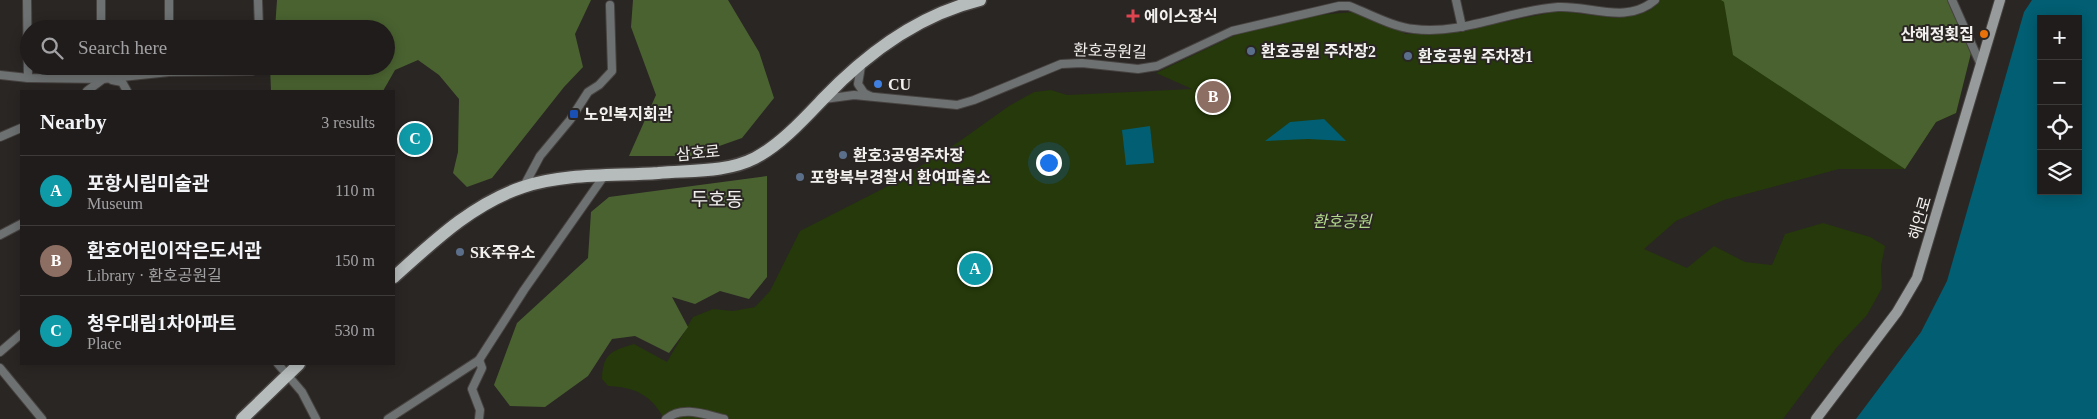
<!DOCTYPE html>
<meta charset="utf-8">
<style>
:root{--surface:#201c1b;--page:#282524;--text:#f1f3f6;--muted:#a2a1a3;--line:#3d3a3a;--accent:#d93025}
body{margin:0;font-family:"Times New Roman","Noto Sans KR",serif;background:var(--page);color:var(--text)}
.controls{position:absolute;right:15px;top:15px;display:grid;overflow:hidden;border-radius:0px;box-shadow:0 2px 12px #0003}
.controls button{width:45px;height:45px;display:grid;place-items:center;padding:0;border:0;border-bottom:1px solid var(--line);background:var(--surface);color:var(--text);font:25px sans-serif}
.you{position:absolute;left:1048px;top:162px;width:18px;height:18px;margin:-12px;border:4px solid #fff;border-radius:50%;background:#1a73e8;box-shadow:0 0 0 8px #1a73e833}
.badge{display:grid;place-items:center;width:32px;height:32px;border-radius:50%;background:var(--accent);color:#fff;font-size:16px;font-weight:700}
.pin{position:absolute;translate:-50% -50%;border:2px solid #fff;box-shadow:0 1px 5px #0006}
.list{margin:0;padding:0;list-style:none}
h2{display:flex;justify-content:space-between;align-items:center;height:65px;margin:0;padding:0 20px;font-size:21px}
h2 small{font-size:16px;font-weight:400;color:var(--muted)}
.list li{display:grid;grid-template-columns:32px 1fr auto;gap:15px;align-items:center;box-sizing:border-box;height:70px;padding:0 20px;border-top:1px solid var(--line)}
.list b{display:block;font-size:19px;white-space:nowrap}
.list p{margin:0;font-size:16px;white-space:nowrap;color:var(--muted)}
.list em{font-size:16px;font-style:normal;color:var(--muted)}
.icon{flex:none;width:28px;height:28px;fill:none;stroke:currentColor;stroke-width:2;stroke-linecap:round;stroke-linejoin:round}
.map{position:relative;flex:none;width:2097px;height:419px;overflow:hidden}
.search{position:absolute;background:var(--surface);box-shadow:0 2px 12px #0003;left:20px;top:20px;width:375px;height:55px;display:flex;align-items:center;gap:12px;box-sizing:border-box;padding:0 18px;border-radius:28px;color:var(--muted);font-size:19px}
.panel{position:absolute;background:var(--surface);box-shadow:0 2px 12px #0003;left:20px;top:90px;width:375px;height:275px;border-radius:0px}
.map>svg:first-child{display:block}
.green{fill:#25390a}
.forest{fill:#4a6230}
.water{fill:#025e72;fill-rule:evenodd}
.lines{fill:none;stroke-linecap:round;stroke-linejoin:round}
.street-casing{stroke:#464240;stroke-width:10}
.secondary-casing{stroke:#464240;stroke-width:12}
.primary-casing{stroke:#464240;stroke-width:15}
.street{stroke:#6e7171;stroke-width:8}
.secondary{stroke:#979b9b;stroke-width:10}
.primary{stroke:#b6bbbb;stroke-width:12}
.health-dot{fill:#e0444e;stroke:#2a2624;stroke-width:2}
.food-dot{fill:#e8710a;stroke:#2a2624;stroke-width:2}
.service-dot{fill:#5c6f8a;stroke:#2a2624;stroke-width:2}
.shop-dot{fill:#3f7fe0;stroke:#2a2624;stroke-width:2}
.transit-dot{fill:#1a4fb4;stroke:#2a2624;stroke-width:2}
.labels{text-anchor:middle;dominant-baseline:central;stroke-width:4;stroke-linejoin:round;paint-order:stroke}
.poi-label{font-size:16px;font-weight:bold;fill:#f3f1ef;stroke:#2a2624;text-anchor:start}
.street-label{font-size:16px;fill:#f3f1ef;stroke:#2a2624}
.park-label{font-size:16px;font-style:italic;fill:#b1d88a;stroke:#2a2624}
.quarter-label{font-size:19px;fill:#f3f1ef;stroke:#2a2624}
</style>
<div class="map">
<svg width="2097" height="419" viewBox="0 0 2097 419">
<rect width="100%" height="100%" fill="#2a2624"/>
<path class="green" d="M1660,0H1948L1971,53L1956,113L1936,122L1905,169H1839L1724,200L1676,221L1644,249L1687,268L1714,246L1745,262L1772,265L1785,234L1823,223L1870,237L1885,246L1881,266L1882,288L1867,315L1837,347L1783,419H664C652,395 634,387 608,386L602,379C603,353 611,351 634,344L667,362L693,317L713,309L733,311L755,307L770,291L800,231L894,183L957,143L1009,106L1034,92L1051,90L1067,95L1192,89L1156,73L1240,33L1318,15L1354,12L1406,34L1454,32L1559,11L1616,18L1640,14L1650,10Z"/>
<g class="forest">
<polygon points="277,0 591,0 575,34 583,67 564,87 492,178 467,187 453,173 458,152 459,99 439,75 418,60 395,70 383,91 271,91 270,66 386,66 386,29 275,29"/>
<polygon points="633,0 728,0 759,52 774,98 742,138 691,156 629,156 656,95 631,27"/>
<polygon points="1721,0 1948,0 1971,53 1956,113 1936,122 1905,169 1733,55 1724,2"/>
<polygon points="767,176 767,277 749,299 720,291 695,304 672,297 688,327 669,353 635,336 612,339 588,376 545,407 510,406 494,385 517,323 588,258 591,212 609,197"/>
</g>
<g class="water">
<path d="M2032,0H2097V419H1856L1921,332L1947,281L2024,12ZM2041,19H2078V191H2041Z"/>
<polygon points="1324,119 1346,141 1308,139 1265,141 1290,122"/>
<polygon points="1150,126 1154,163 1126,165 1122,130"/>
</g>
<g class="lines">
<g class="street-casing">
<g id="street">
<polyline points="27,0 28,78"/>
<polyline points="101,0 101,29"/>
<polyline points="258,0 259,29"/>
<polyline points="1456,0 1462,27"/>
<polyline points="1952,0 1980,63"/>
<polyline points="169,29 169,0"/>
<polyline points="861,66 858,84 864,93 870,96"/>
<polyline points="0,75 28,78 103,79 169,72 252,71 253,66"/>
<polyline points="112,80 122,82 127,91"/>
<polyline points="87,91 103,79 102,66"/>
<path d="M824,99L854,95L957,105L974,100L1061,64L1082,63L1138,69L1157,66L1232,31L1339,6H1349C1370,14 1393,27 1414,29C1464,35 1510,10 1558,7C1589,5 1627,25 1655,0"/>
<polyline points="0,137 21,128"/>
<polyline points="524,186 540,156 570,120 588,92 599,85 612,71 610,5"/>
<polyline points="0,235 21,224"/>
<polyline points="0,352 21,334"/>
<polyline points="278,364 302,392 316,419"/>
<polyline points="0,368 42,419"/>
<polyline points="388,419 479,360 524,290 604,176"/>
<polyline points="479,419 480,410 472,389 482,368 479,360"/>
<path d="M666,419C683,405 706,415 724,419"/>
</g>
</g>
<g class="secondary-casing">
<polyline id="secondary" points="1816,419 1897,312 1917,278 2000,0"/>
</g>
<g class="primary-casing">
<g id="primary">
<path d="M394,277C433,242 472,204 523,187C565,173 614,176 658,173C689,170 726,173 755,158C780,145 803,120 823,99C867,53 918,15 980,0"/>
<polyline points="242,419 299,364"/>
</g>
</g>
<use href="#street" class="street"/>
<use href="#secondary" class="secondary"/>
<use href="#primary" class="primary"/>
</g>
<path class="health-dot" d="M1130.5 8.5h5v5h5v5h-5v5h-5v-5h-5v-5h5z"/>
<circle class="food-dot" cx="1984" cy="34" r="5"/>
<g class="service-dot">
<circle cx="1251" cy="51" r="5"/>
<circle cx="1408" cy="56" r="5"/>
<circle cx="843" cy="155" r="5"/>
<circle cx="800" cy="177" r="5"/>
<circle cx="460" cy="252" r="5"/>
</g>
<circle class="shop-dot" cx="878" cy="84" r="5"/>
<rect class="transit-dot" x="569" y="109" width="10" height="10" rx="2.5"/>
<g class="labels">
<g class="poi-label">
<text x="1144" y="16">에이스장식</text>
<text x="1974" y="34" text-anchor="end">산해정횟집</text>
<text x="1261" y="51">환호공원 주차장2</text>
<text x="1418" y="56">환호공원 주차장1</text>
<text x="888" y="84">CU</text>
<text x="584" y="114">노인복지회관</text>
<text x="853" y="155">환호3공영주차장</text>
<text x="810" y="177">포항북부경찰서 환여파출소</text>
<text x="470" y="252">SK주유소</text>
</g>
<g class="street-label">
<text transform="translate(1110 51) rotate(2)">환호공원길</text>
<text transform="translate(698 153) rotate(-5)">삼호로</text>
<text transform="translate(1920 218) rotate(-74)">해안로</text>
</g>
<g class="park-label">
<text x="1342" y="221">환호공원</text>
</g>
<g class="quarter-label">
<text x="717" y="199">두호동</text>
</g>
</g>
</svg>
<div class="controls">
<button>+</button>
<button>−</button>
<button><svg class="icon" aria-label="locate" viewBox="0 0 24 24"><circle cx="12" cy="12" r="6"/><path d="M12 2v4M12 18v4M2 12h4M18 12h4"/></svg></button>
<button><svg class="icon" aria-label="layers" viewBox="0 0 24 24"><path d="M12 4l9 5-9 5-9-5zM3 14l9 5 9-5"/></svg></button>
</div>
<div class="you"></div>
<div class="pin badge" style="left:975px;top:269px;background:#0f9aa8">A</div>
<div class="pin badge" style="left:1213px;top:97px;background:#8d6e63">B</div>
<div class="pin badge" style="left:415px;top:139px;background:#0f9aa8">C</div>
<div class="search"><svg class="icon" aria-label="search" viewBox="0 0 24 24"><circle cx="10" cy="10" r="6"/><path d="M15 15l6 6"/></svg>Search here</div>
<section class="panel">
<h2>Nearby<small>3 results</small></h2>
<ul class="list">
<li><span class="badge" style="background:#0f9aa8">A</span><div><b>포항시립미술관</b><p>Museum</p></div><em>110 m</em></li>
<li><span class="badge" style="background:#8d6e63">B</span><div><b>환호어린이작은도서관</b><p>Library · 환호공원길</p></div><em>150 m</em></li>
<li><span class="badge" style="background:#0f9aa8">C</span><div><b>청우대림1차아파트</b><p>Place</p></div><em>530 m</em></li>
</ul>
</section>
</div>
